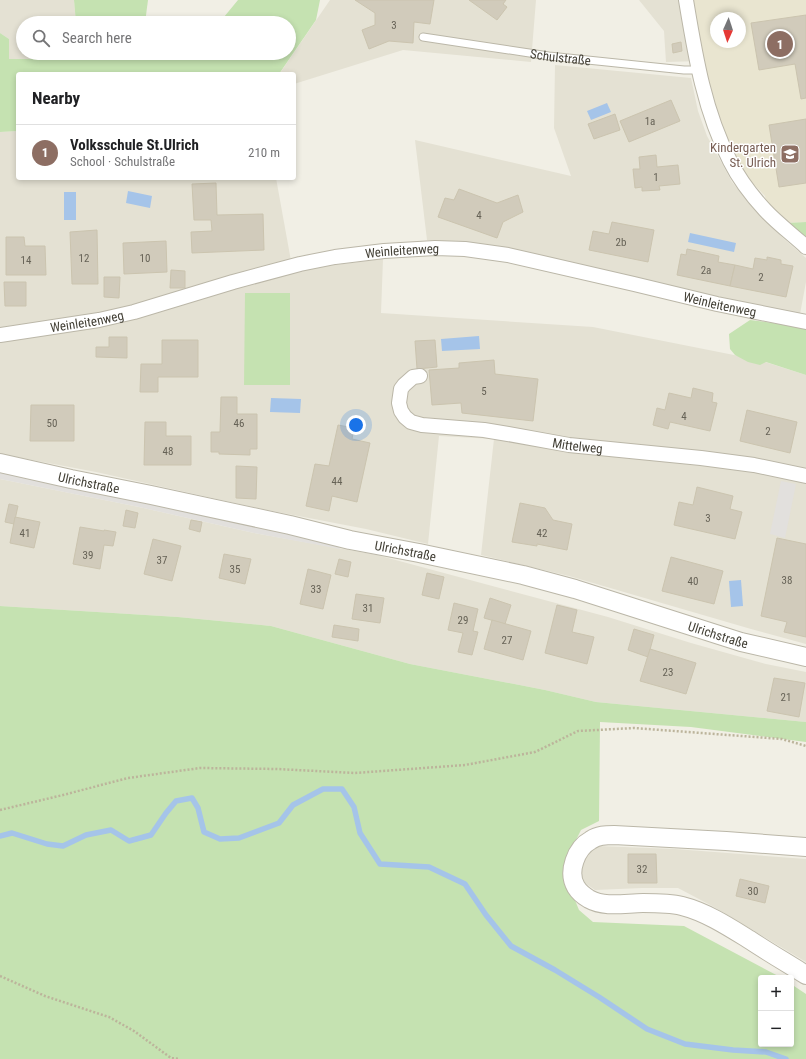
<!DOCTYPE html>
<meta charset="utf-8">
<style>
:root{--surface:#fff;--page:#f2f2f2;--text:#202124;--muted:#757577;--line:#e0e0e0;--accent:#e75d26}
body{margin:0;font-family:"Roboto Condensed",sans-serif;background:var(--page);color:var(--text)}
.controls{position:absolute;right:12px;bottom:12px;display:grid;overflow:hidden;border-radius:4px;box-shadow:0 2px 6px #0003}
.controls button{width:36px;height:36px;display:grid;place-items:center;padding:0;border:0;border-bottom:1px solid var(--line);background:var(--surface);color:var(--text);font:20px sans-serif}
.compass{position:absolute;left:710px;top:12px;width:36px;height:36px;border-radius:50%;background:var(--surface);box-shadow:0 2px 6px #0003;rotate:183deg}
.you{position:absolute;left:356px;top:425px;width:14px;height:14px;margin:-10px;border:3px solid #fff;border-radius:50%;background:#1a73e8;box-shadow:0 0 0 6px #1a73e833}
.badge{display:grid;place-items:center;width:26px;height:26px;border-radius:50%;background:var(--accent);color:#fff;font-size:13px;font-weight:700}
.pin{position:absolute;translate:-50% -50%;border:2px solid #fff;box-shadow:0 1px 4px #0006}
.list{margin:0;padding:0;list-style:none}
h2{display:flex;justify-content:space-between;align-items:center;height:52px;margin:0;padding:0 16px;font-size:17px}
h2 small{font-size:13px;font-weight:400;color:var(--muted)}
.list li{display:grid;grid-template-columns:26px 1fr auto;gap:12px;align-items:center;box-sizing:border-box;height:56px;padding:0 16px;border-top:1px solid var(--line)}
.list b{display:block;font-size:15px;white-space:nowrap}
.list p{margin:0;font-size:13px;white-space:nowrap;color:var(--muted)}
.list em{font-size:13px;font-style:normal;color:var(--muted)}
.icon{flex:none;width:22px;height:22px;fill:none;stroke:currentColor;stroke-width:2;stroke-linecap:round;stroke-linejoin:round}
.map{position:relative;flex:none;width:806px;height:1059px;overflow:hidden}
.search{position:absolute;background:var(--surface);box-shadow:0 2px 6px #0003;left:16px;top:16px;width:280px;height:44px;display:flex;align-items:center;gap:10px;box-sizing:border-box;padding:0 14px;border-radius:22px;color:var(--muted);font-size:15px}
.panel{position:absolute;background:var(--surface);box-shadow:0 2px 6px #0003;left:16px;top:72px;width:280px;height:108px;border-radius:4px}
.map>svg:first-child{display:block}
.residential{fill:#e4e1d3}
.education{fill:#e9e5d0;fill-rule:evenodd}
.green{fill:#c5e2b1}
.parking{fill:#e2e0dd}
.water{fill:#a5c4e9}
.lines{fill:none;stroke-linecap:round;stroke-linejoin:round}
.stream{stroke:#a5c4e9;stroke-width:5.5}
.building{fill:#d1cbbb;stroke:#cbc4af}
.service-casing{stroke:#bbb7a8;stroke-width:9}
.minor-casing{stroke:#bbb7a8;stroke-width:16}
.tertiary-casing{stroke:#bbb7a8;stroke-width:20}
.path{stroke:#bcb49b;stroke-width:2.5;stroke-dasharray:2 2;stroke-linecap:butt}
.service{stroke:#fff;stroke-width:7}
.minor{stroke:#fff;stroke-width:14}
.tertiary{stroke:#fff;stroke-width:18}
.labels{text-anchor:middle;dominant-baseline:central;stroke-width:3;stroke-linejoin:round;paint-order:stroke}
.number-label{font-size:11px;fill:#666256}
.street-label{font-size:13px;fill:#423f35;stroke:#fff}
.education-label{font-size:13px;fill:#785e54;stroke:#fff;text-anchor:end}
</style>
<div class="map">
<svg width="806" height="1059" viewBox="0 0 806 1059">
<rect width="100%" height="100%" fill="#f1efe5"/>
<g class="residential">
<polygon points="0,0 74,0 76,23 23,23 23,53 78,53 78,59 8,59 9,39 0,33"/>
<polygon points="330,0 536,0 531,62 403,50 294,84 294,74 281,74 280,73"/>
<polygon points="639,0 692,0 702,61 666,62 664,31"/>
<polygon points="555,65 691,78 698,111 707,136 732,182 753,208 783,238 806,258 806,282 800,314 472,244 427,240 415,140 571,176 554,128"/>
<polygon points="18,131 18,178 276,178 291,261 295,270 383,259 381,313 593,327 759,360 806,375 806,644 751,629 569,576 481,555 494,439 439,436 428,544 366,529 262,509 96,472 0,454 0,132"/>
<polygon points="0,479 139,507 254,533 377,555 608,617 691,643 766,664 806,672 806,722 596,702 545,690 410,664 271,626 178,617 0,606"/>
<polygon points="598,846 675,849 806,859 806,962 714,907 678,888 642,888 595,890 585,883 581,878 581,871 586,851"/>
</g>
<path class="education" d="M692,0H806V222L787,223L767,206L765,196L747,177L729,148L711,103ZM716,18H740V42H716Z"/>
<g class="green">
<polygon points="74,0 148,0 145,23 76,23"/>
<polygon points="238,0 320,0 316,20 279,74 18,74 18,131 0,132 0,33 9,39 9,59 78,59 78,53 289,53 289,23 219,23"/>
<polygon points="806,222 806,241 787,223"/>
<polygon points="245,293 290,293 290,385 244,385"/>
<polygon points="750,320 788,325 806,329 806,375 766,362 760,365 748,362 735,355 730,349 729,334"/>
<polygon points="0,606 178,617 271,626 410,664 545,690 596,702 806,722 806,742 691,727 600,722 599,821 581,830 573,846 568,883 579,910 593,922 684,926 782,978 761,978 761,1044 791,1044 791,984 806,994 806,1059 0,1059"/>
</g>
<g class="parking">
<polygon points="0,470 337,544 340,549 254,533 139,507 0,479"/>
<polygon points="781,481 796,484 785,538 770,534"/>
</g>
<g class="water">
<polygon points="607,103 611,112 591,120 587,111"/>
<polygon points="128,191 152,196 150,208 126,203"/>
<rect x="64" y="192" width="12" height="28"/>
<polygon points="690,233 736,243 734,252 688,242"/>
<polygon points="479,336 480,349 442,351 441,339"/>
<polygon points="271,398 301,399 300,413 270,412"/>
<polygon points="741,580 743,606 731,607 729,581"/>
</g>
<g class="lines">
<polyline class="stream" points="0,836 12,833 47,844 63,846 86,835 111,830 129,841 151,835 166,813 176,801 192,798 198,808 204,832 220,839 239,838 279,823 293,805 323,789 342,789 354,807 360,833 380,864 429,867 465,884 486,915 511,946 555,970 599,997 647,1029 685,1044 733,1050 766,1052 786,1059"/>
</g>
<g class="building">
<polygon points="355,0 434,0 430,24 414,22 413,43 389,41 369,49 362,30 375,25 375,13"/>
<polygon points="469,0 506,0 503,4 507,7 497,20"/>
<polygon points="806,15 806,98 801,99 795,64 759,70 751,23"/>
<rect x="58" y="21" width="13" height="2"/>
<polygon points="681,42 682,51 673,53 672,44"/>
<rect x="43" y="53" width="12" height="5"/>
<polygon points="671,100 680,121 629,142 620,121"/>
<polygon points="615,114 620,130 594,139 588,124"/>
<polygon points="806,119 806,183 779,187 769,125"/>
<polygon points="656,155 657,167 678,165 680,184 659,186 660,190 642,191 642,187 635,188 633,169 640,169 639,157"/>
<polygon points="216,183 217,215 263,214 264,250 192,253 191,232 212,231 211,220 194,220 192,184"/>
<polygon points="459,189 497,203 518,195 523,212 503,222 497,238 438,217 445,198 454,200"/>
<polygon points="612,222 654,230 648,262 589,250 593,231 609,234"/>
<polygon points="97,230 98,284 72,284 70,232"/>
<polygon points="6,237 24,237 25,246 45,246 46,275 6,275"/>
<polygon points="166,241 167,272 124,274 123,243"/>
<polygon points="687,249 719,256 718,262 735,265 730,286 677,275 681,254 686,255"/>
<polygon points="767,257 781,260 781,264 793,266 786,297 730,286 735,265 753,269 755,258 767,260"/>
<polygon points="171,270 185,271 185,288 170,288"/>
<polygon points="104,277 120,277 119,298 104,297"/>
<polygon points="4,282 26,282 26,306 5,306"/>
<polygon points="109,337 127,337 127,358 96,357 96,347 109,347"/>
<polygon points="162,340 198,340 198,377 158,377 158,392 140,392 141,364 162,364"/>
<polygon points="435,340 437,367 417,369 415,341"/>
<polygon points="494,360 495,374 538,379 533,421 462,413 461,403 432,405 429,370 459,368 459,363"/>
<polygon points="693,388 713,393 712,402 717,403 710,431 670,422 668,429 653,425 657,408 665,410 669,393 691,398"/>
<polygon points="221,397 237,397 237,414 257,414 257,449 250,449 250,455 219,454 219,452 211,452 211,432 220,432"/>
<polygon points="31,405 74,405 74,441 30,441"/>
<polygon points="747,410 797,422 790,453 740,441"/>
<polygon points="145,422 166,422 166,436 191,436 191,465 144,465"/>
<polygon points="338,425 354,428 352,439 370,443 357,502 332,496 329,511 306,506 315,464 329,466"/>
<polygon points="236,466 257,467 256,499 236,498"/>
<polygon points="697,487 733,496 730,509 742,512 735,539 674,525 679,502 693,505"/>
<polygon points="520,503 545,508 553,520 572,524 567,550 537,544 537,546 512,542"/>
<polygon points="9,504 18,506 14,524 5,522"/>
<polygon points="126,510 138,513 135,528 123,526"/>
<polygon points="15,517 40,522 34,548 10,543"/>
<polygon points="191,520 202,522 200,532 189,529"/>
<polygon points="80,527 104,531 104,530 116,532 113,546 104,545 100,569 73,564"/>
<polygon points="777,538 806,544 806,637 784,632 787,622 761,616"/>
<polygon points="153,539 181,546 172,581 144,574"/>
<polygon points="224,554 251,559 245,584 219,578"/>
<polygon points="671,557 723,571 714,604 662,591"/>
<polygon points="339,559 351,562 348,577 335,574"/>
<polygon points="308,569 331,575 323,609 300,604"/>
<polygon points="427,573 444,577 439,599 422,595"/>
<polygon points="356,594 384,598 380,623 352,619"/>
<polygon points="490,598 511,605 505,624 484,618"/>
<polygon points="454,603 478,609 473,631 478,632 472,655 458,652 463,633 448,630"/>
<polygon points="557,605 577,610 572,632 594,637 587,664 545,653"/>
<polygon points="492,620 531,631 523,660 484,649"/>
<polygon points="334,625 359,629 358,641 332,637"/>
<polygon points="634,629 654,635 648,657 628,650"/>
<polygon points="650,649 696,663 686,694 640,681"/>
<polygon points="774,678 805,683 799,717 767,711"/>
<polygon points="628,854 656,854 657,883 628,883"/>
<polygon points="740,879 769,886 765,903 736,896"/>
</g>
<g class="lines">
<g class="service-casing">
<g id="service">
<path id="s1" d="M423,37L549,56L684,70H698"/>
</g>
</g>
<g class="minor-casing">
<g id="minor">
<path d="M686,0C695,54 704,111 730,161C738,177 753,197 765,210C777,223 793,235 806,247"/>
<path id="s2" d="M0,335L99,320L134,312L233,282L300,264L335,257L384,251L435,248L465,249L508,255L634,284L717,304L806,322"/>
<path id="s3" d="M420,376L413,377L404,385L401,389L399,403L401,411L405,417L411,422L422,425L484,430L508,434L569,445L701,458L754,465L806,476"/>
</g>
</g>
<g class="tertiary-casing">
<g id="tertiary">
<path id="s4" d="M0,463L71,479L151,495L290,525L350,540L419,553L523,575L575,589L741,642L806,657"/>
<path d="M806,847L726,841L614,835C606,835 598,835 591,840C576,848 567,872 576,887C579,892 584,896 589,899C605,908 626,903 643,903C656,903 670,903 682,906C706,912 729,927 750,940C768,952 787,963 806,975"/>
</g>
</g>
<g class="path">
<polyline points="0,810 63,795 128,778 200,768 277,769 355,773 465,765 535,752 578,731 634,728 782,739 806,746"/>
<polyline points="0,976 45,996 109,1017 134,1031 171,1058 179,1059"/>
</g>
<use href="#service" class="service"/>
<use href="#minor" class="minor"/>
<use href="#tertiary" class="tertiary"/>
</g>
<defs>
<g id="school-square" transform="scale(1)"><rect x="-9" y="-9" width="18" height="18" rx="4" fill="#8d6e63" stroke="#fff"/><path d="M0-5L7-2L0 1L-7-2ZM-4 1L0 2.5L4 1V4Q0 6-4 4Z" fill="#fff"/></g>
</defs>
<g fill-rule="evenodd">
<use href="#school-square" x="790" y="154"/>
</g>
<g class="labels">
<g class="number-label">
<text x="394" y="25">3</text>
<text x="650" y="121">1a</text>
<text x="656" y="177">1</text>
<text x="479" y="215">4</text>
<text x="621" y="242">2b</text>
<text x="84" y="258">12</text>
<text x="145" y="258">10</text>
<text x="26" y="260">14</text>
<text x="706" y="270">2a</text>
<text x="761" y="277">2</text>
<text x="484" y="391">5</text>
<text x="684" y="416">4</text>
<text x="52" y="423">50</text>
<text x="239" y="423">46</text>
<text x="768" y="431">2</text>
<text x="168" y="451">48</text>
<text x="337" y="481">44</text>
<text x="708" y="518">3</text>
<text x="25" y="533">41</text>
<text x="542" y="533">42</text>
<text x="88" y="555">39</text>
<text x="162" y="560">37</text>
<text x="235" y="569">35</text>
<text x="787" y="580">38</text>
<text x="693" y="581">40</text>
<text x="316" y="589">33</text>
<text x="368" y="608">31</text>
<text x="463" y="620">29</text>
<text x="507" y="640">27</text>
<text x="668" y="672">23</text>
<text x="786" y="697">21</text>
<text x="642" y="869">32</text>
<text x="753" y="891">30</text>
</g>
<g class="street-label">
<text stroke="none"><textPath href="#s1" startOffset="139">Schulstraße</textPath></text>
<text stroke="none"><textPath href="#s2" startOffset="412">Weinleitenweg</textPath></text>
<text stroke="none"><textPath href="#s2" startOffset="736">Weinleitenweg</textPath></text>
<text stroke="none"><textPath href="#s2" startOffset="88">Weinleitenweg</textPath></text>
<text stroke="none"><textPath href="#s3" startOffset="230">Mittelweg</textPath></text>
<text stroke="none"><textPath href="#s4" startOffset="91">Ulrichstraße</textPath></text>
<text stroke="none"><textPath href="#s4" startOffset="415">Ulrichstraße</textPath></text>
<text stroke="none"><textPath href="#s4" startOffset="739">Ulrichstraße</textPath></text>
</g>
<g class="education-label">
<text x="776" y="147">Kindergarten<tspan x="776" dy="15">St. Ulrich</tspan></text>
</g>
</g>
</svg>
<div class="controls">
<button>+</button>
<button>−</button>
</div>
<svg class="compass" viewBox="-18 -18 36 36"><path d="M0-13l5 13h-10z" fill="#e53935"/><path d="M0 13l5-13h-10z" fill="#757577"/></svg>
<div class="you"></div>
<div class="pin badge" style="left:780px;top:44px;background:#8d6e63">1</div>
<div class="search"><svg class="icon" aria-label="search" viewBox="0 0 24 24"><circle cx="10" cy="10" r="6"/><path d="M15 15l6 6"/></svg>Search here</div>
<section class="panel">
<h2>Nearby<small></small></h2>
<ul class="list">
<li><span class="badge" style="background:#8d6e63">1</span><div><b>Volksschule St.Ulrich</b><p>School · Schulstraße</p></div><em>210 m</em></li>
</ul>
</section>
</div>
